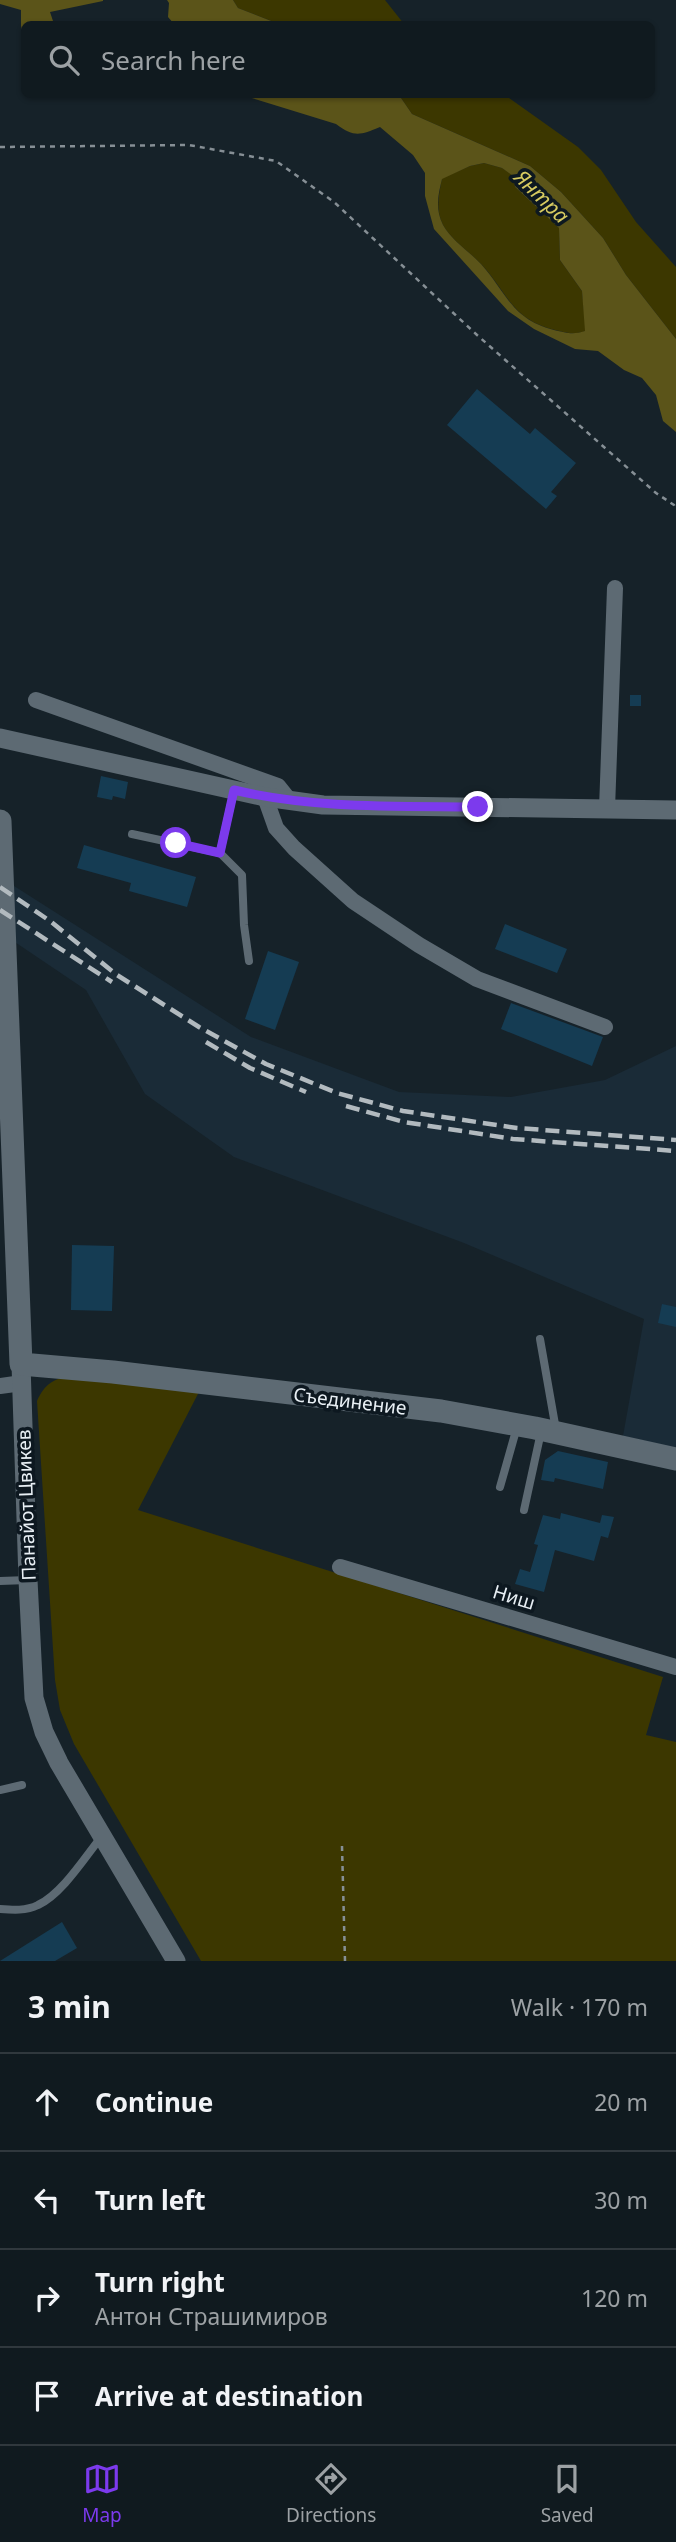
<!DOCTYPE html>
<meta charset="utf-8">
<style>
:root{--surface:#101a1f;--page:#1e272c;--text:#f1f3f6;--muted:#9ca1a4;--line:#30383d;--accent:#7c3aed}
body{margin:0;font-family:"Noto Sans",sans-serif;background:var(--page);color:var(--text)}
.stop{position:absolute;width:21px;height:21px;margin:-16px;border:5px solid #7c3aed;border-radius:50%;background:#fff}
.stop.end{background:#7c3aed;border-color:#fff;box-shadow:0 2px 7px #0008}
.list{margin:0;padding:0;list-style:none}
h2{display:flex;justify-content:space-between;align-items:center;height:91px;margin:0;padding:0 28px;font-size:30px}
h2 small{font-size:23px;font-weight:400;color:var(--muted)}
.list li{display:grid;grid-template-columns:46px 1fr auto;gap:21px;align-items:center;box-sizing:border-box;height:98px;padding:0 28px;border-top:2px solid var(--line)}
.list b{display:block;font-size:26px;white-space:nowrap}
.list p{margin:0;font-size:23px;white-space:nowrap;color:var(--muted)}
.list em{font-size:23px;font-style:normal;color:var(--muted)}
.icon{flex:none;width:38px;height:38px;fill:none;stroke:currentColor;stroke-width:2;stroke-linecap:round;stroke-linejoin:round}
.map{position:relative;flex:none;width:676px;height:1961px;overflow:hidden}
.search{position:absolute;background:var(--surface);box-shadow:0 2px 5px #0004;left:21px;right:21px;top:21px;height:77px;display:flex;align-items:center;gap:18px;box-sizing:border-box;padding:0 24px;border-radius:10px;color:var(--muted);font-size:26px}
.sheet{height:483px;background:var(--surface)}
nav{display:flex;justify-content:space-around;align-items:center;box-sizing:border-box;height:98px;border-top:2px solid var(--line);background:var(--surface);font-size:19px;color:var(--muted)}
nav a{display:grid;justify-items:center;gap:4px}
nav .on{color:var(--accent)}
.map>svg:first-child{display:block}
.built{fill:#1a2b37}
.green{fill:#3c3700}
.water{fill:#5b5419;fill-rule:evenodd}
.building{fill:#153c53}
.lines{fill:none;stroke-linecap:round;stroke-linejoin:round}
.path{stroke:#868f95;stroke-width:2.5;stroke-dasharray:5 5;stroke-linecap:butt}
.service{stroke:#5d6a73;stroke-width:8}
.minor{stroke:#5d6a73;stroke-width:16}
.tertiary{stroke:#5d6a73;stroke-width:19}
.secondary{stroke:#5d6a73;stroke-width:23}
.rail{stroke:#b2babf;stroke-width:4.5;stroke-dasharray:14 7;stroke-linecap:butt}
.route{stroke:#7c3aed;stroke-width:9}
.labels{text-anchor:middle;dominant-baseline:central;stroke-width:7;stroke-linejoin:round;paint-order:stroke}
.street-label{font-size:19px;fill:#e8eff4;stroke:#0d1820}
.water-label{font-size:21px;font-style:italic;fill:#d6ca60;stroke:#0d1820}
</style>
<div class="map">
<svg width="676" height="1961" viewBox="0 0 676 1961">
<rect width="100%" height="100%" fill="#162229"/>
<polygon class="built" points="0,877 251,1037 399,1092 511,1097 605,1080 676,1046 676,1448 623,1436 644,1319 464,1243 234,1157 145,1094 86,990 0,932"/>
<g class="green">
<polygon points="233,0 385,0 404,24 279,24 238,8"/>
<polygon points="399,95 505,95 578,147 601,170 636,222 676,267 676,339 626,275 603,238 561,192 530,166 412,114"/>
<path d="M484,163L502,168L514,176L515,187L559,228L560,260L582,291L586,331C574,335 567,333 555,330C511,319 508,293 481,264C469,251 452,241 443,225C435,209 439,195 442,178L470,166Z"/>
<path d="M72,1375L200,1390L138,1510L663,1677L646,1735L676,1742V1961H201L74,1744L60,1710L55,1680L37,1401C45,1383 54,1379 72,1375Z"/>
</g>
<g class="water">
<polygon points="0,0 103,0 103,1 50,12 54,24 24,24 24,37 21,26 21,10 0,4"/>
<polygon points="167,0 233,0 238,8 279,24 174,24 168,17 169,3"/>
<path d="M242,95H399L412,114L530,166L561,192L603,238L626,275L676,339V432L663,421L656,395L642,378L624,370L598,351L575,349L534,329L508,311L434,229L425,196V173L413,155L380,127C360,135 355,138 336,124ZM484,163L502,168L513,176L515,187L559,228L560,260L582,291L585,331C573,335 567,333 554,330C511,319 507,293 481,264C469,251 452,241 443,225C435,209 438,195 442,179L470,166Z"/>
</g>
<g class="building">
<polygon points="477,389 530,434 535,428 576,463 551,492 557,496 546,509 447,425"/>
<rect x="630" y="695" width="11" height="11"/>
<polygon points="101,776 128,782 125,799 113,796 112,800 97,797"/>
<polygon points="84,845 196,877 187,907 129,891 131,883 77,868"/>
<polygon points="505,924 567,949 557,973 495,949"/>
<polygon points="268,951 299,962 275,1030 245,1019"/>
<polygon points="511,1003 603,1037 592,1066 501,1029"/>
<polygon points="72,1245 114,1246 112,1311 71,1310"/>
<polygon points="662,1304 676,1307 676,1327 658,1323"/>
<polygon points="558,1451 608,1462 603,1489 555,1478 554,1482 541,1480 545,1460"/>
<polygon points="561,1513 600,1523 602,1515 614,1517 608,1538 601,1536 594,1561 555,1550 544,1592 515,1584 520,1569 530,1572 538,1545 534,1544 543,1515 560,1519"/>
<polygon points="62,1922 77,1948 55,1961 0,1961"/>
</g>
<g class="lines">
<g class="path">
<polyline points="0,147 189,145 276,161 334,202 477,335 656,493 674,505 676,510"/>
<polyline points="342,1846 345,1961"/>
</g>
<g class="service">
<polyline points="234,790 220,853 242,875 244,925 249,961"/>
<polyline points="132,834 220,853"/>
<polyline points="540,1339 556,1430"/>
<polyline points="500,1487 517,1427"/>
<polyline points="524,1510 541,1432"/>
<polyline points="0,1581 28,1580"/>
<polyline points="0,1790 22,1785"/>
<path d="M0,1909C13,1910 26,1911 38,1905C62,1894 85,1857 102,1836"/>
</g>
<g class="minor">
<polyline points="36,700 278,786 290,801"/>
<polyline points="265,797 276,828 294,848 353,901 419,945 477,979 605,1027"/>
<polyline points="607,809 615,588"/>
<polyline points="0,1386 22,1383"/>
<polyline points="340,1567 676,1667"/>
</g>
<g class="tertiary">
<polyline points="0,738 265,797 323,805 676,810"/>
<polyline points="21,1364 28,1580 34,1698 44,1732 59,1763 176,1961"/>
</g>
<polyline class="secondary" points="0,821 21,1364 113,1372 441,1411 535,1428 676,1459"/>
<g class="rail">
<polyline points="0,887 50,921 117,975 199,1027 266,1064 337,1093 403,1111 517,1128 676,1140"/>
<polyline points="0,910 112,982"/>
<polyline points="206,1042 250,1068 306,1092"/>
<polyline points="346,1106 404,1122 513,1139 676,1151"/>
</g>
</g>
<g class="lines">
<path class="route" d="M176,843L220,853L234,790C314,809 396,806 478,807"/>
</g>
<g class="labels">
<g class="street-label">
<text transform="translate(350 1401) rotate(7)">Съединение</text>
<text transform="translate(26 1505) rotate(-92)">Панайот Цвикев</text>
<text transform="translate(514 1597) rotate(17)">Ниш</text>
</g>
<g class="water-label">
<text transform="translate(542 196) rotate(44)">Янтра</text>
</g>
</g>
</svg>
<div class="stop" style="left:176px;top:843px"></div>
<div class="stop end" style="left:478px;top:807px"></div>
<div class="search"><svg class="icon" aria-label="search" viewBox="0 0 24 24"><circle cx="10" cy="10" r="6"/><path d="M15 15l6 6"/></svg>Search here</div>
</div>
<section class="sheet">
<h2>3 min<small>Walk · 170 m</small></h2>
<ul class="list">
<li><svg class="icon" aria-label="ahead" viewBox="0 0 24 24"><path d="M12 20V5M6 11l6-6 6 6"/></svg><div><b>Continue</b></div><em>20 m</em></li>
<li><svg class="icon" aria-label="left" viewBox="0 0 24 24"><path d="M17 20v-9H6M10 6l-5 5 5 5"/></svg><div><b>Turn left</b></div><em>30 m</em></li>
<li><svg class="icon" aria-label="right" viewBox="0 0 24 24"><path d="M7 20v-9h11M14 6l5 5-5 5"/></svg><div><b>Turn right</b><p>Антон Страшимиров</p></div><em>120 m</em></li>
<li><svg class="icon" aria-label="arrive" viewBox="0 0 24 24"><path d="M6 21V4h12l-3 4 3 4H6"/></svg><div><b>Arrive at destination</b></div></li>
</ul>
</section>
<nav>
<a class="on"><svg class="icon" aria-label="map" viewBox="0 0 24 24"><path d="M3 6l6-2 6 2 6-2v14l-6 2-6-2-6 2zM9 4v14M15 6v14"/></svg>Map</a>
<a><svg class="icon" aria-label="directions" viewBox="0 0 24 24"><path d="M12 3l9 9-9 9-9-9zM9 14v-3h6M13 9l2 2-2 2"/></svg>Directions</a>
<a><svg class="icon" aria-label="saved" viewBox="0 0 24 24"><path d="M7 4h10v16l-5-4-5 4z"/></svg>Saved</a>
</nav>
